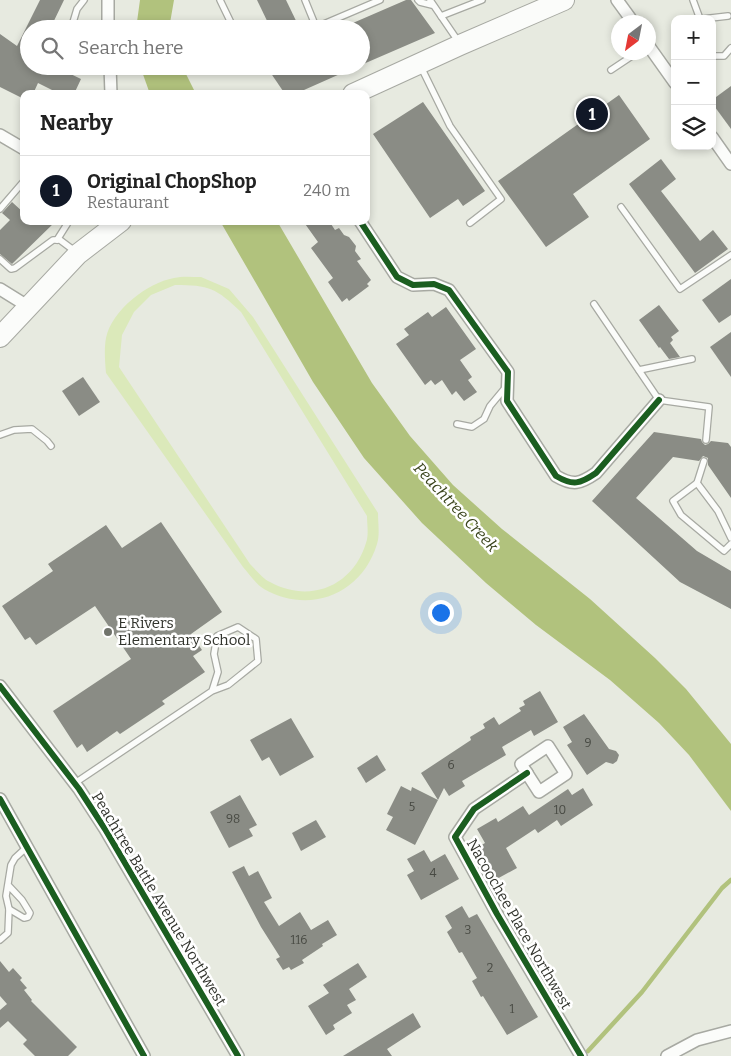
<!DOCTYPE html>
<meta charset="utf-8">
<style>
:root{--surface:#fff;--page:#f2f2f2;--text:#222;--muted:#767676;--line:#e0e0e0;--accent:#111827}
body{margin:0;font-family:Bitter,serif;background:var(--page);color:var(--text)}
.controls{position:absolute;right:15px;top:15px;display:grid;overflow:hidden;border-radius:10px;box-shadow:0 2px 8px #0003}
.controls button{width:45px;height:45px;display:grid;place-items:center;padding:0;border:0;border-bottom:1px solid var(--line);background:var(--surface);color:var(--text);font:25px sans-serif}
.compass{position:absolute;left:611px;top:15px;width:45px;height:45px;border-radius:50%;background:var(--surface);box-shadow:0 2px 8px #0003;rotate:212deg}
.you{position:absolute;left:440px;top:612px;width:18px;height:18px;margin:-12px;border:4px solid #fff;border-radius:50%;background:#1a73e8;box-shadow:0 0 0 8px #1a73e833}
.badge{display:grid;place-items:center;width:32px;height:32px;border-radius:50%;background:var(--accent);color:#fff;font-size:16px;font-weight:700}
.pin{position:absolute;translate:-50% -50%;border:2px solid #fff;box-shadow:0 1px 5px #0006}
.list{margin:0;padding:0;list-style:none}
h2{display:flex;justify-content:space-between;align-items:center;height:65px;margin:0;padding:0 20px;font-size:21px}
h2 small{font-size:16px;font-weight:400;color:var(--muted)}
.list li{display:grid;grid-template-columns:32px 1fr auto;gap:15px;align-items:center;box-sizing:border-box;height:70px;padding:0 20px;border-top:1px solid var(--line)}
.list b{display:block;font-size:19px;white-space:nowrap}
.list p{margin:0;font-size:16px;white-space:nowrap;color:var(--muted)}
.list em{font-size:16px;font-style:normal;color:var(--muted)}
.icon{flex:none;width:28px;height:28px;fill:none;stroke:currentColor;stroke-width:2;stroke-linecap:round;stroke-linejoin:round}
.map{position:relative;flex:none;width:731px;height:1056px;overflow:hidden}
.search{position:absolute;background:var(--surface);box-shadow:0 2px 8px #0003;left:20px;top:20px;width:350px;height:55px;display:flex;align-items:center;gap:12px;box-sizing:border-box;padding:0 18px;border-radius:28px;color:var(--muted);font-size:19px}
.panel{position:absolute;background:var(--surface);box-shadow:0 2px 8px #0003;left:20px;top:90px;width:350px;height:135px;border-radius:10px}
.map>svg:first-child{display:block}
.green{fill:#dbe9ba;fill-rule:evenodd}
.water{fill:#b1c27d}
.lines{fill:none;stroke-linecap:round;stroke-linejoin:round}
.stream{stroke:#b1c27d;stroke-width:4.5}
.building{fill:#8a8c85}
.service-casing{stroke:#a7a9a2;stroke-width:8}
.minor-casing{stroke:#a7a9a2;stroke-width:14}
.trunk-casing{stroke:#a7a9a2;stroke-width:22}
.service{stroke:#fbfcfa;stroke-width:5.5}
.minor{stroke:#fbfcfa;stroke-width:11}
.trunk{stroke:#fbfcfa;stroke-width:20}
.cycleway-casing{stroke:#fff;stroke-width:9}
.cycleway{stroke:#1b5e20;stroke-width:6}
.poi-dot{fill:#71746c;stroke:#fff;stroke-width:2}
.labels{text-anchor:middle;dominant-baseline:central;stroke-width:5;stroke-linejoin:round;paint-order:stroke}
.number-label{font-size:12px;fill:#484a43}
.poi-label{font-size:15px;fill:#32342d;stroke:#fff;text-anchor:start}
.street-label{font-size:15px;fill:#32342d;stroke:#fff}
.water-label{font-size:16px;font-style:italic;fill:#3a441c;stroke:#fff}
</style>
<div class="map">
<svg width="731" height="1056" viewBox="0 0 731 1056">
<rect width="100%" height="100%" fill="#e7eae0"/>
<path class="green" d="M201,277L229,289L253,317L378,513C378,523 380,535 377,544C362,594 310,615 264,589C256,584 249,574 243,567L106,373C105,361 104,349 106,338C112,310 147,283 174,278C182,276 192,277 201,277ZM175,285C209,285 216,288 241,312L367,516C367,524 369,535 366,543C353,586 310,604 270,582C263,579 256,570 250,564L119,367L122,335L134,312L151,295Z"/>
<g class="water">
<polygon points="140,0 174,0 170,23 172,29 136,29"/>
<polygon points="140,66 182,66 196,94 150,94"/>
<polygon points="220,221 277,221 372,383 410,436 453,485 502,529 590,599 655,658 686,689 731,744 731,811 689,755 659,723 610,680 536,625 486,583 422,523 364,458 313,382"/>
</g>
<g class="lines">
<polyline class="stream" points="588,1051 642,992 722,888 731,880"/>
</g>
<g class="building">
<polygon points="40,0 64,0 50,29 29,29 29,66 54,66 81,79 74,94 60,94 38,83 33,94 24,94 24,99 0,87 0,34 17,46"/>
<polygon points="257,0 286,0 300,29 271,29"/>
<polygon points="406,0 411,0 435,33 361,65 361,29 339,29"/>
<polygon points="266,66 358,66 295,94 285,94"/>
<polygon points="731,86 731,129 712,103 712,100"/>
<polygon points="619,95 650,139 573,194 589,217 546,247 498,181"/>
<polygon points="423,102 485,191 463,206 458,199 430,218 373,134"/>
<polygon points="661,159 676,179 661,191 700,241 713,230 728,249 695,273 629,184"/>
<polygon points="12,202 24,213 24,221 56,221 12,264 0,254 0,230 10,220 2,213"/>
<polygon points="303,221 329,221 335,230 339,228 344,235 349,237 356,246 355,251 361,259 357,261 371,280 367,284 369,286 349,301 347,298 342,302 328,282 333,278 311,248 318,242"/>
<polygon points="731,279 731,315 719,323 702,300"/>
<polygon points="659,305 679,331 671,337 673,340 670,343 680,357 669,359 660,347 659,348 639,320"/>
<polygon points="446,307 476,349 460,360 472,377 468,380 477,392 464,401 456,391 452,395 442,380 435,385 431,380 425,385 396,344 409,335 404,329 428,312 432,317"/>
<polygon points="731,332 731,377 710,347"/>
<polygon points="83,377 100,402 79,416 62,391"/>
<polygon points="654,432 701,439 702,442 705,445 708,444 711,441 728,443 731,447 731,498 708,465 708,458 703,456 699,461 673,457 636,498 697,551 731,571 731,609 680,582 592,501"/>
<polygon points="161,522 222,612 191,634 202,650 193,656 205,672 162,701 165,704 120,734 117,731 87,752 82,744 77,748 53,711 131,659 95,606 36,645 30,637 25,640 2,606 53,571 48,564 106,525 122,548"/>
<polygon points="540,691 558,722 534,736 531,730 502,747 506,755 462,781 465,786 449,796 444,788 438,800 421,773 471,740 470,737 485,728 483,724 494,717 499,725 521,711 519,708 525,705 523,701"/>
<polygon points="584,714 609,749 616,751 619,755 617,761 613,764 606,762 587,775 567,745 572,742 563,727"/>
<polygon points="291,718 314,757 280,776 269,757 262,761 250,740"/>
<polygon points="377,755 386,770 366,783 357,768"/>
<polygon points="401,786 411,791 412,787 438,800 415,845 386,830 393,817 387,814"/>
<polygon points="583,788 593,805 561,826 557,820 538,833 535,829 506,848 517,868 495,880 478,847 485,843 477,829 496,818 498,822 523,806 529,815 568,789 572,795"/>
<polygon points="240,795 257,825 249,829 253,836 229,848 210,812"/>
<polygon points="316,820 326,837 301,851 292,833"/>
<polygon points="424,850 431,862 445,854 459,879 421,900 407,875 414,871 407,859"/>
<polygon points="244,866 249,876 258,871 272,898 264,902 279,926 300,912 311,930 328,920 337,935 322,944 323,946 302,960 304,963 291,970 289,967 283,970 276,959 280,957 261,927 232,872"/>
<polygon points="462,906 469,918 477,914 538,1017 507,1035 483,996 481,997 472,981 477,978 462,952 459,953 447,932 452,928 445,916"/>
<polygon points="0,961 9,972 13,968 22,978 20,980 27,988 24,990 32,1000 31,1001 77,1047 68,1056 35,1056 23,1044 27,1040 8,1021 0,1028 0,1010 7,1004 0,996"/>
<polygon points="358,963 367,977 349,989 356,1000 347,1005 352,1013 333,1025 335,1029 326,1035 308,1006 329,993 323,985"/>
<polygon points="413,1013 421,1027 387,1049 392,1056 343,1056"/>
</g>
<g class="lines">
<g class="service-casing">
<g id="service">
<polyline points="220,0 234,29"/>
<polyline points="305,0 316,27"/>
<polyline points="418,0 420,2 432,5"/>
<polyline points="430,0 458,41"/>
<polyline points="693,0 700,19"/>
<polyline points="441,16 482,0"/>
<polyline points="702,19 728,16"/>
<polyline points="71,29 77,9 84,0"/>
<polyline points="312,29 380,0"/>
<polyline points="713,56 724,56 731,48"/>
<polyline points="421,67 450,126 501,199 470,223"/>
<polyline points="611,70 638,52"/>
<polyline points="621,207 680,289 731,255"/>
<polyline points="0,209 24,181"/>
<polyline points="57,240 69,221"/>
<polyline points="0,259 11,269 15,268 53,240 60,240 76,252"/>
<polyline points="594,304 659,400 709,407 706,440"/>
<polyline points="639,370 692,359"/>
<polyline points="457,424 472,427 484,419 490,406 505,388"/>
<polyline points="0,435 14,430 32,429 47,441 51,446"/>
<polyline points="704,461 697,483 673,501 681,515 724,551 731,544"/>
<polyline points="697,483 718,511 731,538"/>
<polyline points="75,783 212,691 228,685 258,661 256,639 238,627 217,636 214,654 218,672 212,691"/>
<polyline points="8,885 22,900 30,913 28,917 24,918 9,909 6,896 11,865 15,858 27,847"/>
<polyline points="0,940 8,933 9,909"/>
</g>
</g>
<g class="minor-casing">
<g id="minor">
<polyline points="617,0 633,22"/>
<polyline points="108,29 108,0"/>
<polyline points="648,45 675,83"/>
<polyline points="110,66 111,94"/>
<polyline points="0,135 24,149"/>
<polyline points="712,137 731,164"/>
<path d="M360,221L397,277L413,285L434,284L449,290L508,372L507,401L556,476C573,486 580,484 596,473L659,400"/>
<polyline points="0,289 29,307"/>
<polyline points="0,686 79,789 105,829 238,1056"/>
<polygon points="548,746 566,774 539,792 521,764"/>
<polyline points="527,773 474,809 455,837 497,914 581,1056"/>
<polyline points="0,799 144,1056"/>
<polyline points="667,1056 697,1040 731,1031"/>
</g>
</g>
<g class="trunk-casing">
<g id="trunk">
<polyline points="353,94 460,45 564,0"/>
<polyline points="0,337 78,254 121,221"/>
</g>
</g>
<use href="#service" class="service"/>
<use href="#minor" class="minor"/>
<use href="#trunk" class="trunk"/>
<g class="cycleway-casing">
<g id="cycleway">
<path d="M360,221L397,277L413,285L434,284L449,290L508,372L507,401L556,476C573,486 580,484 596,473L659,400"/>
<polyline points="0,686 79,789 105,829 238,1056"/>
<polyline points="527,773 474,809 455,837 497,914 581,1056"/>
<polyline points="0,799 144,1056"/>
</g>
</g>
<use href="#cycleway" class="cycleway"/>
</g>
<circle class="poi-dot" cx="108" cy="632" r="5"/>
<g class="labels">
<g class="number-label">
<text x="588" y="743">9</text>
<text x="451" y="765">6</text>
<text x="412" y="807">5</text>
<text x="560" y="810">10</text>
<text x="233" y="819">98</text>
<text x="433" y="873">4</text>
<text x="468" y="930">3</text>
<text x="299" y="940">116</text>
<text x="490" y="968">2</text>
<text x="512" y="1009">1</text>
</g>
<g class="poi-label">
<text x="118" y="623">E Rivers<tspan x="118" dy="17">Elementary School</tspan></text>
</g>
<g class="street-label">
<text transform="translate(159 899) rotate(59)">Peachtree Battle Avenue Northwest</text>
<text transform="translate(519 924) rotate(60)">Nacoochee Place Northwest</text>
</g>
<g class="water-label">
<text transform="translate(456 507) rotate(47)">Peachtree Creek</text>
</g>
</g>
</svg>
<div class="controls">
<button>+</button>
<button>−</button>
<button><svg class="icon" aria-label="layers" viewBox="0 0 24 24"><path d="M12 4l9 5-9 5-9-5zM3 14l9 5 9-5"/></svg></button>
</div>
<svg class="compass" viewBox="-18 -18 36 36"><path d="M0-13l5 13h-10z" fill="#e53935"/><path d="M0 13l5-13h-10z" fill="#767676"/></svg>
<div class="you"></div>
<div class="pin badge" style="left:592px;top:114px">1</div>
<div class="search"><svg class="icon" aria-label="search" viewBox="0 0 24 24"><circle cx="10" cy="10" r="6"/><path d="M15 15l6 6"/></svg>Search here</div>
<section class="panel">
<h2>Nearby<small></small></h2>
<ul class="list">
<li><span class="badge">1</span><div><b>Original ChopShop</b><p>Restaurant</p></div><em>240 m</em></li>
</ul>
</section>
</div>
